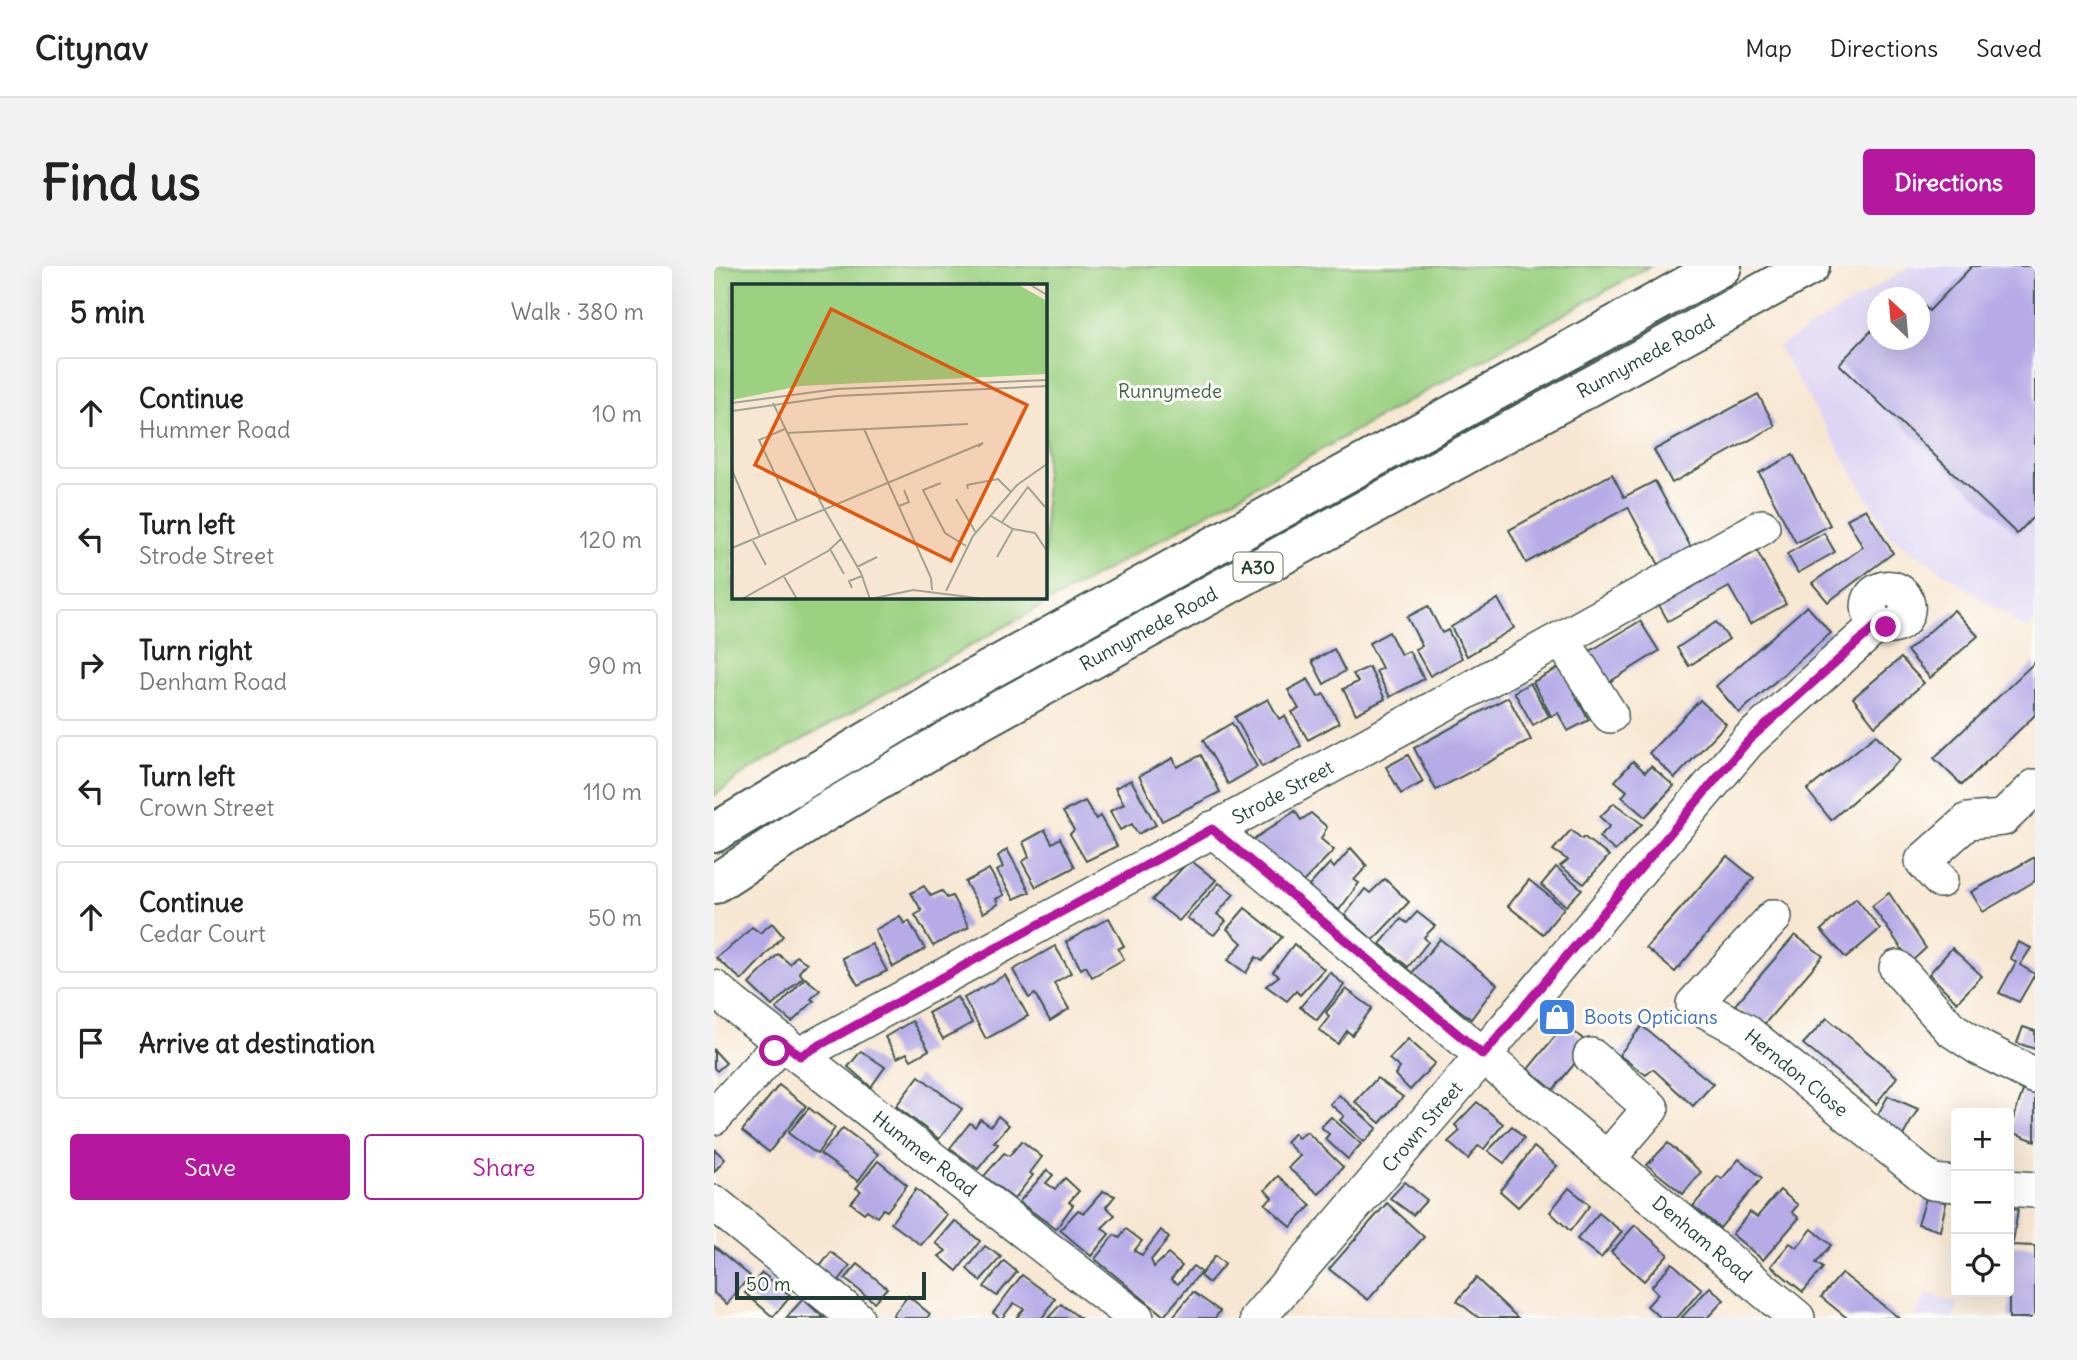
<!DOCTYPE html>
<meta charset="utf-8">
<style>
:root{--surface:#fff;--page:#f2f2f2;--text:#222;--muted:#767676;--line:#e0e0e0;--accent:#b5179e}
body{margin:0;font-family:Delius,sans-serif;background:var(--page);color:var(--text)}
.controls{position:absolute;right:21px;bottom:21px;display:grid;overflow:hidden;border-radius:7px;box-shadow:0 7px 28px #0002}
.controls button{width:63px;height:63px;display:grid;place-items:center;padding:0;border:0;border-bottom:2px solid var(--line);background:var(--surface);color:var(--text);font:35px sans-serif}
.compass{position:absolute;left:1153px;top:21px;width:63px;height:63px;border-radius:50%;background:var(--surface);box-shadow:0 7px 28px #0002;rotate:334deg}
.scale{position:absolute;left:21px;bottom:18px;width:191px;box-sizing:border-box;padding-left:7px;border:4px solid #1f3d34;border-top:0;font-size:19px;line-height:24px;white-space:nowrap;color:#1f3d34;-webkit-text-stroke:5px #fdfcf7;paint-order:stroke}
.stop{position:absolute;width:21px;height:21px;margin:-16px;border:5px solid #b5179e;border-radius:50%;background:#fff}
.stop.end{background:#b5179e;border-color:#fff;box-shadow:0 2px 7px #0008}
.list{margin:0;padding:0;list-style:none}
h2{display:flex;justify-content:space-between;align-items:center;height:91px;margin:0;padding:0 28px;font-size:30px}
h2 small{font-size:23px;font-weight:400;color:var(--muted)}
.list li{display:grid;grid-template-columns:46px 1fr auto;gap:21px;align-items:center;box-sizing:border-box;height:112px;margin:0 14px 14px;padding:0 14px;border:2px solid var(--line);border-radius:7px}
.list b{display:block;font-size:26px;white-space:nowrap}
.list p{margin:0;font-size:23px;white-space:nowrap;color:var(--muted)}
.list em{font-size:23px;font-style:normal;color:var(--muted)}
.actions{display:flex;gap:14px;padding:21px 28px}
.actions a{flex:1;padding:16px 0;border:2px solid var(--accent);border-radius:7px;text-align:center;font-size:24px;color:var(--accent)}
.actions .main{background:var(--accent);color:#fff}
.icon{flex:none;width:38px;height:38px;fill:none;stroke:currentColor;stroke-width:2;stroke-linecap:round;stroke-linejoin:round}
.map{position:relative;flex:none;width:1321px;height:1052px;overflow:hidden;border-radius:7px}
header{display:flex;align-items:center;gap:42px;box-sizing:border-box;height:98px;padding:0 35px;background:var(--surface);border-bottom:2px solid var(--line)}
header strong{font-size:33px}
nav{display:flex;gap:38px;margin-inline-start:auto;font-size:24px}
.intro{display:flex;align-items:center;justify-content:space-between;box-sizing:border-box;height:168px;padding:0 42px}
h1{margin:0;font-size:49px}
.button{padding:18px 32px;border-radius:7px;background:var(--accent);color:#fff;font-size:24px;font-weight:700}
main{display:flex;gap:42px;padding:0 42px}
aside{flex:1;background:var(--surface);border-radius:7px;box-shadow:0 7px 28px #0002}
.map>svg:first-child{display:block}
.built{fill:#ded5f5;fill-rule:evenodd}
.green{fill:#9cd182;stroke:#5e875b;stroke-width:2;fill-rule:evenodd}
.building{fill:#b6abe7}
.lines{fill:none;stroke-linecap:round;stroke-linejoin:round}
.minor-casing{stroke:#3f564c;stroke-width:38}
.major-casing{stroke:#3f564c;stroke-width:42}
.minor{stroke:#fff;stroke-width:35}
.major{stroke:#fff;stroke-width:38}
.route{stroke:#b5179e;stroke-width:9}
.labels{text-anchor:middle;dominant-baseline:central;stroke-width:6;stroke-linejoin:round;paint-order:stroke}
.shield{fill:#fdfcf7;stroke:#62766e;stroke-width:2}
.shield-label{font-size:18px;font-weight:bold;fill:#1f3d34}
.street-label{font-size:19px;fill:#1f3d34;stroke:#fdfcf7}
.park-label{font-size:19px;fill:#3e6248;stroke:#fdfcf7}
.shop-label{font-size:19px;fill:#366cbe;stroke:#fdfcf7;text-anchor:start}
.inset-road{fill:none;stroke:#a1a393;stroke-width:2}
.view{fill:#de580e;fill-opacity:0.15;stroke:#de580e;stroke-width:3.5}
.inset-edge{fill:none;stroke:#1f3d34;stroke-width:3.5}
</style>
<header>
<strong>Citynav</strong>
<nav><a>Map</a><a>Directions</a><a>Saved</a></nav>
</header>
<div class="intro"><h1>Find us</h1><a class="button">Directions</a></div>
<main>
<aside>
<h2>5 min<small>Walk · 380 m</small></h2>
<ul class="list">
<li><svg class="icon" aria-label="ahead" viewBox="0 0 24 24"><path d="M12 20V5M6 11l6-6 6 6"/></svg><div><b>Continue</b><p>Hummer Road</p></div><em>10 m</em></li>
<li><svg class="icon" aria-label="left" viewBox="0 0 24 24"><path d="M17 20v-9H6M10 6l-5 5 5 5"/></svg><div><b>Turn left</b><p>Strode Street</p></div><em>120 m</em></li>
<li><svg class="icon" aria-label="right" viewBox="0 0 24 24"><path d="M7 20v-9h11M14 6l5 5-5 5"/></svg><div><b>Turn right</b><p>Denham Road</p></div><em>90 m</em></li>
<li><svg class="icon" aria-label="left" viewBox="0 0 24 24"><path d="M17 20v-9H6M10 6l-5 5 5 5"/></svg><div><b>Turn left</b><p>Crown Street</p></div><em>110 m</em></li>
<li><svg class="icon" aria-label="ahead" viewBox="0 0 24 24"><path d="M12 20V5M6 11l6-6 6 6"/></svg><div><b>Continue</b><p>Cedar Court</p></div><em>50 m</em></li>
<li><svg class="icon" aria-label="arrive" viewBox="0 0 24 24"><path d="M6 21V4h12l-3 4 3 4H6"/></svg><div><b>Arrive at destination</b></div></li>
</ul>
<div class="actions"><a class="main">Save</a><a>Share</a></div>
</aside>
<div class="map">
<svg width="1321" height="1052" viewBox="0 0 1321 1052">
<rect width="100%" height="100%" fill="#fdfcf7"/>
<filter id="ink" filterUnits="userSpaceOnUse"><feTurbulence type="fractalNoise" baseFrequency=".0143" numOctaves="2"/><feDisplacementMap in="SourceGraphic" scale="14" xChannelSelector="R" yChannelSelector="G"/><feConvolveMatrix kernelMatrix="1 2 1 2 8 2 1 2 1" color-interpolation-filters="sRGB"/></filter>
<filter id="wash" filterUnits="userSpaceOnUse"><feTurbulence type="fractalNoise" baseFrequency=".00686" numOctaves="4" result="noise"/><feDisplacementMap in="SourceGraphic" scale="28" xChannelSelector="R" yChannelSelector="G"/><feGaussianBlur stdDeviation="1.57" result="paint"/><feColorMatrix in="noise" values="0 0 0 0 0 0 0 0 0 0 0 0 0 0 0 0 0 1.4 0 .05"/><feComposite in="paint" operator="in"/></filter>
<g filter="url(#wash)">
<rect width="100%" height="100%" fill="#f7e7d2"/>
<g class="built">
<path d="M1197,0H1321V354L1313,364L1176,269L1064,81ZM1164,32H1206V74H1164Z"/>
<polygon points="1212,1027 1244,1038 1240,1052 1201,1052"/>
</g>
<path class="green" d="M0,0H936L34,504L0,530ZM19,19H331V331H19Z"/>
<g id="blocks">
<g class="building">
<polygon points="1258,0 1321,0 1321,249 1303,268 1125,98 1164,58 1164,74 1206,74 1206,36 1215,45"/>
<polygon points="1044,128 1061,160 958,217 940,184"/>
<polygon points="1079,189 1116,259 1082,277 1045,207"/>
<polygon points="898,208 910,231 941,215 978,283 946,301 914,241 812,297 795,264"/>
<polygon points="1152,243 1179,287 1114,336 1098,317 1149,281 1133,253"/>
<polygon points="1110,267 1121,286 1084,307 1073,288"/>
<polygon points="1043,285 1072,338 1036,358 1015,321 954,355 945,339"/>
<polygon points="784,333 800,362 753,390 737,361"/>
<polygon points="714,340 728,367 734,364 748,392 716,410 701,383 708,380 693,351"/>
<polygon points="1093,340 1117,367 1025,447 1002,420"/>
<polygon points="1240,344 1264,370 1216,412 1193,385"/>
<polygon points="926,355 945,385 892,418 873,387"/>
<polygon points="1002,356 1015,373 975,400 963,382"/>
<polygon points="675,366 687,389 695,385 710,413 676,431 662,405 668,402 655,377"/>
<polygon points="620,383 631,405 610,418 598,395"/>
<polygon points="1187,392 1210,417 1161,460 1139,432"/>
<polygon points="1321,396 1321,449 1248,519 1220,492"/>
<polygon points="850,399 867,431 863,433 875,454 854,465 844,447 837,450 819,416"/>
<polygon points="655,401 671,433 642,448 629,423 644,416 639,408"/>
<polygon points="594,413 604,431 610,428 625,457 594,474 578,446 585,443 574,424"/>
<polygon points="816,417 835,450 819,459 800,426"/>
<polygon points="794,431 817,474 722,524 700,482"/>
<polygon points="554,433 565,453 571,450 587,480 548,501 521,451"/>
<polygon points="986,434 1012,458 961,512 935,487"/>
<polygon points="518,457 543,501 514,518 489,474"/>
<polygon points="1162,469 1186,494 1117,554 1093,524"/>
<polygon points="487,489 506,526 448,555 425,510 459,492 463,501"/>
<polygon points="694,489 709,516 687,528 672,501"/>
<polygon points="919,495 931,506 937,500 960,520 931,551 908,531 913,525 901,515"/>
<polygon points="417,514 442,559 424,568 418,558 406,564 396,545 410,538 401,522"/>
<polygon points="371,535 382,553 386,550 403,580 372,595 356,568 360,564 349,546"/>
<polygon points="900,537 928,558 901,585 885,571 896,560 886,551"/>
<polygon points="581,545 587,554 597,547 613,561 607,573 620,584 589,616 537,575"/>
<polygon points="331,564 338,577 346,572 361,601 322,621 308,596 315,591 309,576"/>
<polygon points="857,564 868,573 870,571 895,590 870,618 846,600 854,594 839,584"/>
<polygon points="637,582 653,600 640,614 645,617 625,644 594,621 616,597 620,602"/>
<polygon points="293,583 316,626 300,633 283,605 289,601 284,590"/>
<polygon points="1013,590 1040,612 961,706 932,682"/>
<polygon points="1321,591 1321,615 1269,646 1257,626"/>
<polygon points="476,594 502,614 465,655 438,634"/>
<polygon points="842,601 868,623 852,640 827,619"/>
<polygon points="275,603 290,629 282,633 284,638 269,647 251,616"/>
<polygon points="671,613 695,636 659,674 631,649 651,623 656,627"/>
<polygon points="815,614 850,642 829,668 794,640"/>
<polygon points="505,617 520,628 503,648 512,655 500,669 473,652"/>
<polygon points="210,620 217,630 228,625 233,632 238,630 255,661 219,680 201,649 208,645 197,627"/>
<polygon points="1175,627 1212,682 1197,696 1158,640"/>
<polygon points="1142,632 1166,663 1132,692 1107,664"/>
<polygon points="531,642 568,671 548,695 542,691 532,707 514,694 528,677 513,663"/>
<polygon points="703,646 721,660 710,671 714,676 694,701 666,678 687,653 693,657"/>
<polygon points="186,650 190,658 195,655 211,683 179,701 161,664"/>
<polygon points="395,652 410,680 404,683 410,693 378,711 372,700 367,703 352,676"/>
<polygon points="58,657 69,670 28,714 2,692 27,672 38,661 46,667"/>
<polygon points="1081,669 1109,690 1047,762 1020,740"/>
<polygon points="726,673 783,718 757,753 698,707"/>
<polygon points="1304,676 1317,682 1306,699 1321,708 1305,736 1285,727 1302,696 1296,692"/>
<polygon points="158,678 173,705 144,719 128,692"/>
<polygon points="580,678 610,703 586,729 582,725 573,735 552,720 565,710 559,706"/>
<polygon points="341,680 357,707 340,717 355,743 336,755 321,728 315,732 299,704"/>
<polygon points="1238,682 1268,710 1243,736 1215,708"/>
<polygon points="64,688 76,698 82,690 93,697 85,706 89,711 58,740 35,718"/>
<polygon points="616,706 630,719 603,754 586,741"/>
<polygon points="291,709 314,750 272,773 250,732"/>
<polygon points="91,712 106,724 97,733 100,735 78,756 62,743"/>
<polygon points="632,723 658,742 638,769 633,765 624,778 605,764 615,751 612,746"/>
<polygon points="243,731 258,757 229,773 214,747"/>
<polygon points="1113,752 1183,811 1162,838 1089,778"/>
<polygon points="198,755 215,784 197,794 193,787 183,792 171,771"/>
<polygon points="851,758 876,779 839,824 814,803"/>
<polygon points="928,760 999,818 979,840 939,803 932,809 905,789"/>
<polygon points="1309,761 1321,765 1321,783 1303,777"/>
<polygon points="694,773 721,797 696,824 681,809 686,802 675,793"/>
<polygon points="0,784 12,797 3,805 0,802"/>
<polygon points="147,785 171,801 157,821 134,801"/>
<polygon points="205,810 248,843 225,873 182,840"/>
<polygon points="663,812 689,831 666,857 641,836"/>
<polygon points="65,819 92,840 55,886 28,865"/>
<polygon points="1311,819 1321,824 1321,875 1295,865"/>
<polygon points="625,829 663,862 650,876 626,854 630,850 616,838"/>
<polygon points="1174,830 1204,843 1186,875 1158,859"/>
<polygon points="763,836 789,858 770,883 764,880 754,893 734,876 746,865 741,859"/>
<polygon points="95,842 121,862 103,888 74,867"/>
<polygon points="284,850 295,859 280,876 284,878 264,903 236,882 256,857 261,861 266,853 277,860"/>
<polygon points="617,851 647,878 634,893 611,873 615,868 607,861"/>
<polygon points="798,860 810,872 790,897 774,885"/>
<polygon points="129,862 164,888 144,915 106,888"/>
<polygon points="593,866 629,901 605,928 574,902 586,890 572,876 580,867 584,872"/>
<polygon points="308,875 328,891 316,907 319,909 300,933 270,910 290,887 295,890"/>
<polygon points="954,877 987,906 969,928 933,899"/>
<polygon points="820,881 843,900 804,941 786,925"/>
<polygon points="0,883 11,893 0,906"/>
<polygon points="1025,893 1048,912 1006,962 979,940 1004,910 1008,913"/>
<polygon points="164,895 193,919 173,945 169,943 163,951 153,944 150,947 137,937 147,925 142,922"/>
<polygon points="333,904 339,909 332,917 341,923 351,912 365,925 355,936 359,939 342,963 305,936"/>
<polygon points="564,910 597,939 577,961 551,938 558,932 551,924"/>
<polygon points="691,916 713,934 699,949 676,932"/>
<polygon points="855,922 876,939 856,965 836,946"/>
<polygon points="202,923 233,949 207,979 177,957"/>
<polygon points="1066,924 1084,939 1078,946 1085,952 1049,994 1018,968 1036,946 1043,951"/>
<polygon points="389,925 401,930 392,941 401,949 388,962 395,968 377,990 346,964 364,944 370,947"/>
<polygon points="1213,929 1232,937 1226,965 1204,958"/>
<polygon points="673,937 710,971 654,1034 615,1003"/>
<polygon points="1295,942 1304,943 1299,976 1295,976"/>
<polygon points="885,947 908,966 887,992 863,973"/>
<polygon points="241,955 266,975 243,1005 225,990 232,985 222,977"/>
<polygon points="921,959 954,988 930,1015 897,986"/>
<polygon points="412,963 428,975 420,985 428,989 447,964 455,972 437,994 440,1001 454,988 468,1000 457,1013 464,1018 479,1000 487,1006 450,1050 381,993 400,969 406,972"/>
<polygon points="1098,963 1117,979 1102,997 1109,1002 1089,1026 1057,1000 1076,977 1083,982"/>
<polygon points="1295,979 1321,980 1321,1052 1295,1052"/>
<polygon points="0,980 36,1010 13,1038 0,1027"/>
<polygon points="271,980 287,991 266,1015 253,1003"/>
<polygon points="117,986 136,1000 122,1018 105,1002"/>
<polygon points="501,990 511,998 495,1017 486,1010"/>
<polygon points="290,995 303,1006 283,1030 270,1021"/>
<polygon points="958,997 988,1023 963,1052 947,1052 933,1040 944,1028 937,1021"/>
<polygon points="144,998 173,1022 160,1036 131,1013"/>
<polygon points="48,1007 77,1030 59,1051 31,1027"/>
<polygon points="1128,1007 1185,1052 1133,1052 1107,1031"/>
<polygon points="308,1009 341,1033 328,1052 302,1052 310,1043 300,1037 288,1052 286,1052 279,1047"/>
<polygon points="762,1012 804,1052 765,1052 743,1035"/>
<polygon points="996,1021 1010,1034 993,1052 967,1052"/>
<polygon points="479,1026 506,1045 501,1052 458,1052"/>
<polygon points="194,1030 216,1048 213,1052 182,1052 179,1049"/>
<polygon points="89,1033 110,1052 72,1052"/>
<polygon points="347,1038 366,1052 334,1052"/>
</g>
</g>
</g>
<g filter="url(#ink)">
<use href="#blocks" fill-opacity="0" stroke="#3f564c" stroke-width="2"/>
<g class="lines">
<g class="minor-casing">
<g id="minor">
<polyline points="848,374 896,449"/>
<path id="s1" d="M498,563L1083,1052"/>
<polyline points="1226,614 1209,595 1254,555 1289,552 1321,521"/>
<path id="s2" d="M1060,651L980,738L1031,765L1218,916L1242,918"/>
<polyline points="1183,702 1237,763 1266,782 1321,810"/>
<path id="s3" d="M0,722L19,738L422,1052"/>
<path id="s4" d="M86,790L97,783C414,609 733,439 1048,261"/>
<polyline points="877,790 937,842 894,892"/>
<polyline points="0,851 69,776"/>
<polyline points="1295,922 1321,924"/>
<polyline points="0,937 142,1052"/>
<path id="s5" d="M544,1052L760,800L1034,475L1163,359C1172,361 1182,362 1189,354C1192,350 1194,344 1193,339C1187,308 1136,325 1163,359"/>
</g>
</g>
<g class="major-casing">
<g id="major">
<polyline points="0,567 244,421 1008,0"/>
<path id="s6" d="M0,618L105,550L262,457L1096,0"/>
</g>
</g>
<use href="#minor" class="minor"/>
<use href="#major" class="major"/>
</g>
</g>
<g class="lines" filter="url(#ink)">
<polyline class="route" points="61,785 69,776 86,790 498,563 769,789 1034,475 1163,359 1172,361"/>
</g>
<defs>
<g id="shop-square" transform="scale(2.0125)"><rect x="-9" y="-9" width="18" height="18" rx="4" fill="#3f7fe0" stroke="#fdfcf7"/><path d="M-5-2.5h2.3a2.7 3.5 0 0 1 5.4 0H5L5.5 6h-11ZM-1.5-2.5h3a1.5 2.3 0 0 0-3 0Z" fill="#fff"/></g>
</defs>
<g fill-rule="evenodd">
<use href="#shop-square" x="843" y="751"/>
</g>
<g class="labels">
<rect class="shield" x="519.5" y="286.5" width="49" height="29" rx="5"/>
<g class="shield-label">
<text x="544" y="301">A30</text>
</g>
<g class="street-label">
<text stroke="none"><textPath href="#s6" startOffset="1071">Runnymede Road</textPath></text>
<text stroke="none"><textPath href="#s6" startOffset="504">Runnymede Road</textPath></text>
<text stroke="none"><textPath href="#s4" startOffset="550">Strode Street</textPath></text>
<text stroke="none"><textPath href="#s2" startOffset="242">Herndon Close</textPath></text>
<text stroke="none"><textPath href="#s5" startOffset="252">Crown Street</textPath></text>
<text stroke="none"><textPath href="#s3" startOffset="268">Hummer Road</textPath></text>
<text stroke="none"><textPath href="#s1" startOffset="639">Denham Road</textPath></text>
</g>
<g class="park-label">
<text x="456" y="125">Runnymede</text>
</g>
<g class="shop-label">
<text x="870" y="751">Boots Opticians</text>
</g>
</g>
<g transform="translate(18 18)">
<rect width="315" height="315" fill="#f7e7d2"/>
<path d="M0,0H285L315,17V90L68,102L0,116Z" fill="#9cd182"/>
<path class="inset-road" d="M297,0L315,11M0,119L105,105L315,96M41,119L91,223L129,289L138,315M0,127L105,112L315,102M53,145L27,156L65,237M132,145L199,294L200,306M55,149L236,140M0,186L28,252M209,199L191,206L213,249L234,262M236,205L235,201L266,195L279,208M224,215L244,249M167,222L177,218L172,206M259,232L281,245L303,249L315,267M270,238L296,203L313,223M20,255L34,281M0,264L251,159L246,163M98,265L112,290M265,273L281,245M125,283L145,273M51,291L65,315M120,304L117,297L130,292M214,307L241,252L285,201L315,180M10,315L96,267L109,255M138,315L181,306L253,315"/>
<path class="view" d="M99,25L295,121L219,277L23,181Z"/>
<rect width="315" height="315" class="inset-edge"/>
</g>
</svg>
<div class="controls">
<button>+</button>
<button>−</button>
<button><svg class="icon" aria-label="locate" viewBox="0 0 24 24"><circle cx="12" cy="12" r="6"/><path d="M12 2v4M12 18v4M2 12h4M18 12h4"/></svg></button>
</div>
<svg class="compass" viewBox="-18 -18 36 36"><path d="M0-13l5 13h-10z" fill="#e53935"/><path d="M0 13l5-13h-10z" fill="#767676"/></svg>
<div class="scale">50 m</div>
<div class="stop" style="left:61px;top:785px"></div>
<div class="stop end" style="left:1172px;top:361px"></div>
</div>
</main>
